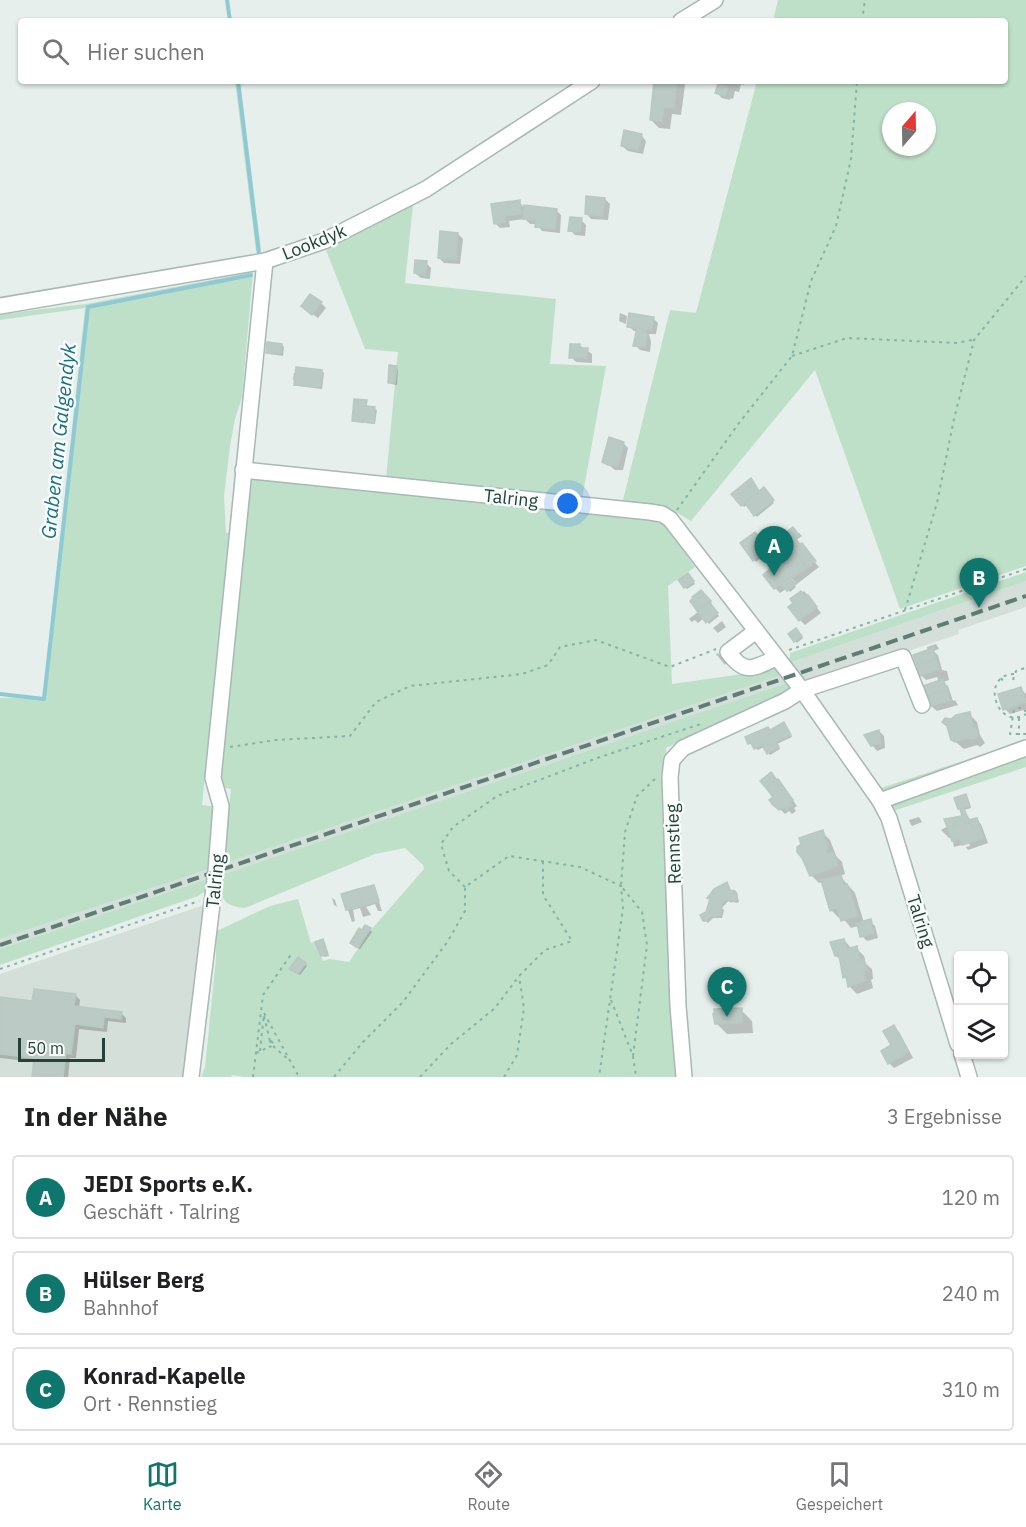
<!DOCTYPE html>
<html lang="de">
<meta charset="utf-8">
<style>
:root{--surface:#fff;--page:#f6f6f6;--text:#202124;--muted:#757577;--line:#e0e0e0;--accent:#0f766e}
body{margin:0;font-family:"IBM Plex Sans",sans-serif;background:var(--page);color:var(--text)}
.controls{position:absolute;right:18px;bottom:18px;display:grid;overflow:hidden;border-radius:6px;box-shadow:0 2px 4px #0004}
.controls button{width:54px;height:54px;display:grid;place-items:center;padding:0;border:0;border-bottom:2px solid var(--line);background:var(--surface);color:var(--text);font:30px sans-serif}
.compass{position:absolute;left:882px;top:102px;width:54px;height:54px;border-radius:50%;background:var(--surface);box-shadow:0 2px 4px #0004;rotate:20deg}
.scale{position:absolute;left:18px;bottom:15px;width:87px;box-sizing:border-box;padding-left:6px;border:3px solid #24423a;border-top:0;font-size:16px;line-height:21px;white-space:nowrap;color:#24423a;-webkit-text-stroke:4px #f7fbf9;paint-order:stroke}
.you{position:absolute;left:568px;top:504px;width:21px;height:21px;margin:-15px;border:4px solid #fff;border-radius:50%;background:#1a73e8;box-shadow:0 0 0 9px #1a73e833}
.badge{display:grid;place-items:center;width:39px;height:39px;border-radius:50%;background:var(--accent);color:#fff;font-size:20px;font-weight:700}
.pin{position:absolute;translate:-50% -50px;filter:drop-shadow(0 2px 3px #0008)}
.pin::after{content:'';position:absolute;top:32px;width:21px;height:18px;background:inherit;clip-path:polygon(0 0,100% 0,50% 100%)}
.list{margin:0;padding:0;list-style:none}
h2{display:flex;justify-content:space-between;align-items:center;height:78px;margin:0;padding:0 24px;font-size:26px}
h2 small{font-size:20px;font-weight:400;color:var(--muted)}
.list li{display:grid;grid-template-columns:39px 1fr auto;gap:18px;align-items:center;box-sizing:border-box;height:84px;margin:0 12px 12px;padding:0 12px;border:2px solid var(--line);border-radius:6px}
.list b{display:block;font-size:22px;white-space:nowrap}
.list p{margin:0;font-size:20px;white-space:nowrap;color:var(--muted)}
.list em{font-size:20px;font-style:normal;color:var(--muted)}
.icon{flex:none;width:33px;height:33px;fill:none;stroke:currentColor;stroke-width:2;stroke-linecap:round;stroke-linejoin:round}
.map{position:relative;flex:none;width:1026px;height:1077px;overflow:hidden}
.search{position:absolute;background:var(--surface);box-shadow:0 2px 4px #0004;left:18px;right:18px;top:18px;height:66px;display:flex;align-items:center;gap:15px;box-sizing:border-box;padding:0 21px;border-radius:6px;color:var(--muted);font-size:22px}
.sheet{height:366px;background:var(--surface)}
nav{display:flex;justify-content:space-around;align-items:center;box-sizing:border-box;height:84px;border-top:2px solid var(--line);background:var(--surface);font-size:16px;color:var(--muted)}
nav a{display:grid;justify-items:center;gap:3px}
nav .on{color:var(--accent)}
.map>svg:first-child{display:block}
.built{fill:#d4dfda}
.green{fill:#bfe0c8;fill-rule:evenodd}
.shadow{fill:#0003}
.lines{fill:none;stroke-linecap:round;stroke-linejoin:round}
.stream{stroke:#8ec9d4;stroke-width:4}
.building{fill:#bbcac4;stroke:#b8c9c2;stroke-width:1.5}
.minor-casing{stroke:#a8b8b2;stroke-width:18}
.path{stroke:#86b3a5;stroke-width:2;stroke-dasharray:3 4.5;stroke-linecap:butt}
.minor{stroke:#fff;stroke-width:15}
.rail{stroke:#5f7d75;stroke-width:4;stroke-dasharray:12 6;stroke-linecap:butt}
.labels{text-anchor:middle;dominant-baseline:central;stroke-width:5;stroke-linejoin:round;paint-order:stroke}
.street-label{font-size:18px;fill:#24423a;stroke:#f7fbf9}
.water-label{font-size:20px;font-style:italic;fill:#1c6f80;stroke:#f7fbf9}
</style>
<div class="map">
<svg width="1026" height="1077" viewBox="0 0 1026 1077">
<rect width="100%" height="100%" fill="#e6efeb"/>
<g class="built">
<polygon points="1026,581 1026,607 958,630 959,634 805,686 789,663"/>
<polygon points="781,675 787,683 221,875 223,864"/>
<polygon points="209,869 207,879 0,949 0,939"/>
<polygon points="204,905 185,1077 0,1077 0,974"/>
</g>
<g class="green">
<path d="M778,0H1026V566L900,609L815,370L691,521L669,508L622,504L670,310L696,313L757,81H1005V21H773ZM891,111H927V147H891Z"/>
<polygon points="235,81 240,81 261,250 256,251"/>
<polygon points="413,205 405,283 556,299 550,364 606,366 582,499 386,479 398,352 365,349 326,250"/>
<polygon points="253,272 242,397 235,419 230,446 224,496 226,533 229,533 202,805 216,807 209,869 0,939 0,698 43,697 85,308 0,320 0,314 86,304"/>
<polygon points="250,478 652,520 666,526 695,567 668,586 672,684 771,670 776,667 781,675 223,864 231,789 219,787"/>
<polygon points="1026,572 1026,581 789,663 790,653"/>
<path d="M787,683L791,689L666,748L675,1005L681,1077H244L232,1075L231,1077H201L205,1067L216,958L215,932L270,906L298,899L311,943L315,942L323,961L330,959L349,962L370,931L424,869L423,865L405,848L375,854L245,908C221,906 219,896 221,875Z"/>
<polygon points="1026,740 1026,767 893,811 881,788"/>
<polygon points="207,879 207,890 198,896 0,965 0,949"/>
</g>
<g class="shadow">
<polygon points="666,81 681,81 685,85 681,115 672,114 670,129 659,128 651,120"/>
<polygon points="720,81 745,81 744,85 741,84 739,92 735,91 733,99 731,98 730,100 722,98 717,93"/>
<polygon points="641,135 646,141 643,154 628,151 622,146"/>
<polygon points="605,199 610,204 608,220 591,219 586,213"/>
<polygon points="519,202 524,207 556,210 561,215 560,233 542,231 537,224 530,224 525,219 509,221 510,227 500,228 495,223"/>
<polygon points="581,220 586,225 585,236 575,235 570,230"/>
<polygon points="458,234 463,239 460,264 444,263 439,258"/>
<polygon points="426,263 431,268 430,279 421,278 415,273"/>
<polygon points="321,303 326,308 318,318 308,311"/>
<polygon points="620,313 627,316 626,324 619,321"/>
<polygon points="653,318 658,323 656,334 649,334 651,342 650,352 640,350 635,345 638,332 634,331 629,326"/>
<polygon points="282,345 284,347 283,356 269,354 267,352"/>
<polygon points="580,346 592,354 592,363 576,362 571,357"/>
<polygon points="396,367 398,370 397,385 391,384 389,382"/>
<polygon points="322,371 324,373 322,389 298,386 293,379 294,373"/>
<polygon points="366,401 368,408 377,410 375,424 356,422 354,420"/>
<polygon points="623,443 628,448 623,470 615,470 604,461"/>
<polygon points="752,482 760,493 766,491 774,503 757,517 747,505 744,507 733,494"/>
<polygon points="799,533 802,536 796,540 819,567 797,584 791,578 789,580 796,587 790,592 787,588 780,593 775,588 790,554 786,549 769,561 764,555 756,562 754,560 767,549"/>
<polygon points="690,577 695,584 687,589 685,587"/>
<polygon points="804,591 821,613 805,625 800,620 792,600"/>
<polygon points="701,592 712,603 709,605 719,616 709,624 704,618 698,623 695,620 692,622 689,619 699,611"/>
<polygon points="722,621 726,627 718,633 713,628"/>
<polygon points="796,630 803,638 797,643 795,641"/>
<polygon points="936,644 939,649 933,651 938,655 942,670 947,671 949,680 943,682 948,686 953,701 955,700 958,705 937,711 931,706 925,687 939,682 937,677 926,680 921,675 928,652 927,647"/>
<polygon points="718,653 727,663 725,665 716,654"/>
<polygon points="1021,689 1026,694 1026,709 1010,714 1005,709"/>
<polygon points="969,714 977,722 980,735 985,743 980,747 977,745 964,749 952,739 951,720"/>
<polygon points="786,726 792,737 777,744 780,749 770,755 764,747 758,750 755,748 770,731"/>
<polygon points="879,731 884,736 885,748 877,751 872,745"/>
<polygon points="777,781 783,786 797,806 794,808 796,811 792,814 789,811 785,814 780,809 775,797"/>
<polygon points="966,796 971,808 964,810 971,821 976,819 981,824 988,843 968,850 966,847 970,846 969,843 954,847 952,837 949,838 941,830 964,817 956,799"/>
<polygon points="919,817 922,822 912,826 910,823 909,820"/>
<polygon points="822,832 830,840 836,856 842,862 845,874 840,876 855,893 864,923 870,921 875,926 878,938 867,941 862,936 859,926 851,928 842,917 839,918 831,910 823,882 819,883 811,875"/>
<polygon points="727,884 731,892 737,895 739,902 736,903 729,900 722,908 724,910 722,918 713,918 708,923 702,916 707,913"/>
<polygon points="374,887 382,911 378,911 375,904 366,907 371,915 363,917 360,908 353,910 355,921 352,922 343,895"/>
<polygon points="332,898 335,900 337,907 334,905"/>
<polygon points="370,930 372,932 360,949 354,945"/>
<polygon points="322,940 329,956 324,957 322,955"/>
<polygon points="844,940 852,949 856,948 864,956 866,964 872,969 873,979 871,980 873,988 857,994 849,986 848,981 844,977 842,961 836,956"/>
<polygon points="305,964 307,966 300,975 293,970"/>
<polygon points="75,995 80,1000 79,1008 121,1013 126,1018 126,1023 108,1021 107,1032 79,1029 76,1058 70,1058 68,1077 33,1077 35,1062 0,1058 0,999 34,1003"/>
<polygon points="741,1010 752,1021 753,1033 727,1034 716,1023"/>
<polygon points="894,1027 899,1032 913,1058 894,1068 889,1063"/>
</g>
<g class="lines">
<g class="stream">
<polyline points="227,0 230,21"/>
<polyline points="238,81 259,254"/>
<polyline points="0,694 44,699 88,307 251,275"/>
</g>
</g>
<g class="building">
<polygon points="654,81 677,81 674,108 664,107 662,122 650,120"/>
<polygon points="718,84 728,86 725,96 715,93"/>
<polygon points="624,130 642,134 638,150 621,146"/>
<polygon points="586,196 605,198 603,216 585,214"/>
<polygon points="520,200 521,214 505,216 506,222 494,224 491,204"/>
<polygon points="524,205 557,209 555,229 535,227 536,220 523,219"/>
<polygon points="570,217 582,218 580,232 568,231"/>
<polygon points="440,231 458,233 456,260 438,258"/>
<polygon points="415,260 427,261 425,275 414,273"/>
<polygon points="310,294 322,302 312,315 301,306"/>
<polygon points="629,313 654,317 652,330 627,327"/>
<polygon points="637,328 645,329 647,336 645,347 633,346"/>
<polygon points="267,342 282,344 281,354 266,353"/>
<polygon points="570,344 580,344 580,348 588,348 587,358 569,358"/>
<polygon points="389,365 397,366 395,383 388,383"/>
<polygon points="296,367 322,370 320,387 294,385"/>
<polygon points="354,399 367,400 366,406 375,407 374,423 352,421"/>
<polygon points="609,437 624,442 618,466 608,465 602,462"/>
<polygon points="751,478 759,491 741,506 731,494"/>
<polygon points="764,487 774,500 754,516 745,503"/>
<polygon points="793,527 799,535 779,550 774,542"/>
<polygon points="755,532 768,549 753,561 740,543"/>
<polygon points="795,538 800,544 787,553 783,547"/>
<polygon points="774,542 779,550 766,560 761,554"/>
<polygon points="802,543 816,561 807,568 793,549"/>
<polygon points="793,549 807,568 774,589 763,575 769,570 770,566"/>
<polygon points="688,573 694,581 684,588 678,580"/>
<polygon points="789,578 796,584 787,591 780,584"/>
<polygon points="701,590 711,601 697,611 690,601 693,598 692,597"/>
<polygon points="801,591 805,596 808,595 817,607 799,621 788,607 793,603 790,599"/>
<polygon points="709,602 718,613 706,623 697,611"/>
<polygon points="796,628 802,636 794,642 788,634"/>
<polygon points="933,648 936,659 917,665 913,655"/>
<polygon points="936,659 940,669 920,676 917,665"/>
<polygon points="943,679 947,689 927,696 923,686"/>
<polygon points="1021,687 1026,702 1003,710 998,694"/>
<polygon points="947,689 950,700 930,706 927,696"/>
<polygon points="970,712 973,728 976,729 978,734 976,738 971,739 968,738 955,742 951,740 947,726 942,722 945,718 951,719 956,715"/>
<polygon points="784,722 791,735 776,742 779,747 767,754 762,745 754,749 751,743 748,744 745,737 768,727 770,730"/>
<polygon points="879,730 881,743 871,746 864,735"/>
<polygon points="771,772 777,780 766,788 760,781"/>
<polygon points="778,779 793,800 790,802 792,805 786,810 784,807 779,810 773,805 769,800 773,797 766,788"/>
<polygon points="966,794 970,806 958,809 954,798"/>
<polygon points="964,808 968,820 977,818 980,827 973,829 970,822 965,823 964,819 954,823 956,827 948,829 944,819 962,816 960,809"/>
<polygon points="964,819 965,823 970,822 973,829 980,827 984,838 962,845 960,839 952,841 948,829 956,827 954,823"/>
<polygon points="823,830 828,848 826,850 827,854 834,852 838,866 810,876 802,858 797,852 797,847 801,844 799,838"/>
<polygon points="841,875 844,885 847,884 858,916 841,921 837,908 830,911 821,880"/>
<polygon points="727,882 730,890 735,891 737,894 737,900 731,902 726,899 720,905 722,906 720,916 710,917 707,921 703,921 700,915 706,912 710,899 707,898 714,889"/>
<polygon points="374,885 379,901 362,906 358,889"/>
<polygon points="358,889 362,906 346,910 341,894"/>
<polygon points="871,919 874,933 860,937 857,923"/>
<polygon points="365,925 371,928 358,948 350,943 359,928 362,930"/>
<polygon points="323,939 328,954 321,956 315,942"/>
<polygon points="844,939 847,949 857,946 860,961 864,959 866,970 863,972 866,980 848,987 846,976 843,978 839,955 835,956 830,942"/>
<polygon points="298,957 306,963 298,974 289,969"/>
<polygon points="34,989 76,994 74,1006 122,1012 121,1019 104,1017 103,1028 75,1024 71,1054 66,1053 63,1077 32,1077 34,1058 0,1054 0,997 32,1001"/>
<polygon points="742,1008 742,1023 715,1024 713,1014 714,1014 714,1009"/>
<polygon points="894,1025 909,1052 888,1064 881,1051 891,1045 883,1031"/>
</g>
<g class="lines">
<g class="minor-casing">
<g id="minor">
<polyline points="681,21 715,0"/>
<polyline points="0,306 265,261 324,241 426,189 592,81"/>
<polyline points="243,470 650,512 662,514 670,519 802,690 880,801 889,818 958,1044"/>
<path d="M756,631L728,652C745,675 752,669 776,658"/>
<polyline points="880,801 1026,748"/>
<polyline points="962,1054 969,1077"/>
<polyline points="191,1077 216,871 221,806 213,778 265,261"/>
<polyline points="684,1077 678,1006 670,777 672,760 683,748 785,701 802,690 903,657 922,705"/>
</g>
</g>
<g class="path">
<polyline points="862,21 865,0"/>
<polyline points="792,356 847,338 957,343 972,340"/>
<polyline points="677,510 739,423 792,356 811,281 836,226 851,159 857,81"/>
<polyline points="905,610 937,503 954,419 974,340 1026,276"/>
<polyline points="789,650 1026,569"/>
<path d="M1014,674C979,675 997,732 1026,714"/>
<polyline points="1001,678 1005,684"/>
<polyline points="1013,680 1016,671 1025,668"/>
<polyline points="1026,712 1022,707 1014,710 1010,734 1026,734"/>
<polyline points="1019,718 1019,735"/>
<polyline points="230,747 276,740 350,736 376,702 410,686 522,674 548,665 560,647 596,640 670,667 716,649"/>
<polyline points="465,887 449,871 441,844 453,827 497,796 600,757 701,724"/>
<polyline points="0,969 199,901"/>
<polyline points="611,1000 633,1056 636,1077"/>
<polyline points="264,1013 299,1077"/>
<polyline points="264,1016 270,1041"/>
<polygon points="271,1041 274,1044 270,1047 268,1044"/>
<polyline points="273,1046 289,1060"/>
<polyline points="260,1051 264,1014"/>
<polyline points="256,1053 269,1047"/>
<polyline points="633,1056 647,945 642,912 621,886 625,832 637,796 656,778"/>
<polyline points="253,1077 263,995 292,953"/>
<polyline points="334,1077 363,1042 403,1002 448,941 465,911 465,887 509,856 580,867 621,886 623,908 599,1077"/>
<polyline points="420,1077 451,1044 495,1008 519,976 545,950 572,941 543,895 543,860"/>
<polyline points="504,1077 517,1055 524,1008 519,976"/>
</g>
<use href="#minor" class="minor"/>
<polyline class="rail" points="0,945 1026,596"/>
</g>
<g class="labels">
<g class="street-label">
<text transform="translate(314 242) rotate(-22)">Lookdyk</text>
<text transform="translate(511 498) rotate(6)">Talring</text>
<text transform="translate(673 844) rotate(-92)">Rennstieg</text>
<text transform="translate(215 881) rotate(-84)">Talring</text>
<text transform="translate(921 921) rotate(73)">Talring</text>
</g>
<g class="water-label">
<text transform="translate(58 441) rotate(-84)">Graben am Galgendyk</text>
</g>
</g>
</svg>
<div class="controls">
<button><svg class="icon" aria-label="locate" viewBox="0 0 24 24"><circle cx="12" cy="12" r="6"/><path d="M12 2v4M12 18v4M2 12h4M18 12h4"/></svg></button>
<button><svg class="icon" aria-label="layers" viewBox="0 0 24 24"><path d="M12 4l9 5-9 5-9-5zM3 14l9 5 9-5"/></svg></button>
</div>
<svg class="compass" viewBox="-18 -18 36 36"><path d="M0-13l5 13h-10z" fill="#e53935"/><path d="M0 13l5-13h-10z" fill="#757577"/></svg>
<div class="scale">50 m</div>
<div class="you"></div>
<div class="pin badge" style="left:774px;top:576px">A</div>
<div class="pin badge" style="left:979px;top:608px">B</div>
<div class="pin badge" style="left:727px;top:1017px">C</div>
<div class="search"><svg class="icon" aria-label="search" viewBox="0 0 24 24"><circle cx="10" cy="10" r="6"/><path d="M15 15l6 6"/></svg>Hier suchen</div>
</div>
<section class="sheet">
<h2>In der Nähe<small>3 Ergebnisse</small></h2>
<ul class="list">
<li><span class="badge">A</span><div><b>JEDI Sports e.K.</b><p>Geschäft · Talring</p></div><em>120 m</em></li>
<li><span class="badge">B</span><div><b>Hülser Berg</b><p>Bahnhof</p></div><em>240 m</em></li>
<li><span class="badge">C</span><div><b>Konrad-Kapelle</b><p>Ort · Rennstieg</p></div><em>310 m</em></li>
</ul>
</section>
<nav>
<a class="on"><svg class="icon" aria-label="map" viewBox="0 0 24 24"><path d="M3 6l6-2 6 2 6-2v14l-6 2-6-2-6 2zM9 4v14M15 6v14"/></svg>Karte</a>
<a><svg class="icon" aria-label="directions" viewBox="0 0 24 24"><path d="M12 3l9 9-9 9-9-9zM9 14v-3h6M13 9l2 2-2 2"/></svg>Route</a>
<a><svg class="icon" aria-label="saved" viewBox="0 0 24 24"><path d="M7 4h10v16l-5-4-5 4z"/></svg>Gespeichert</a>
</nav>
